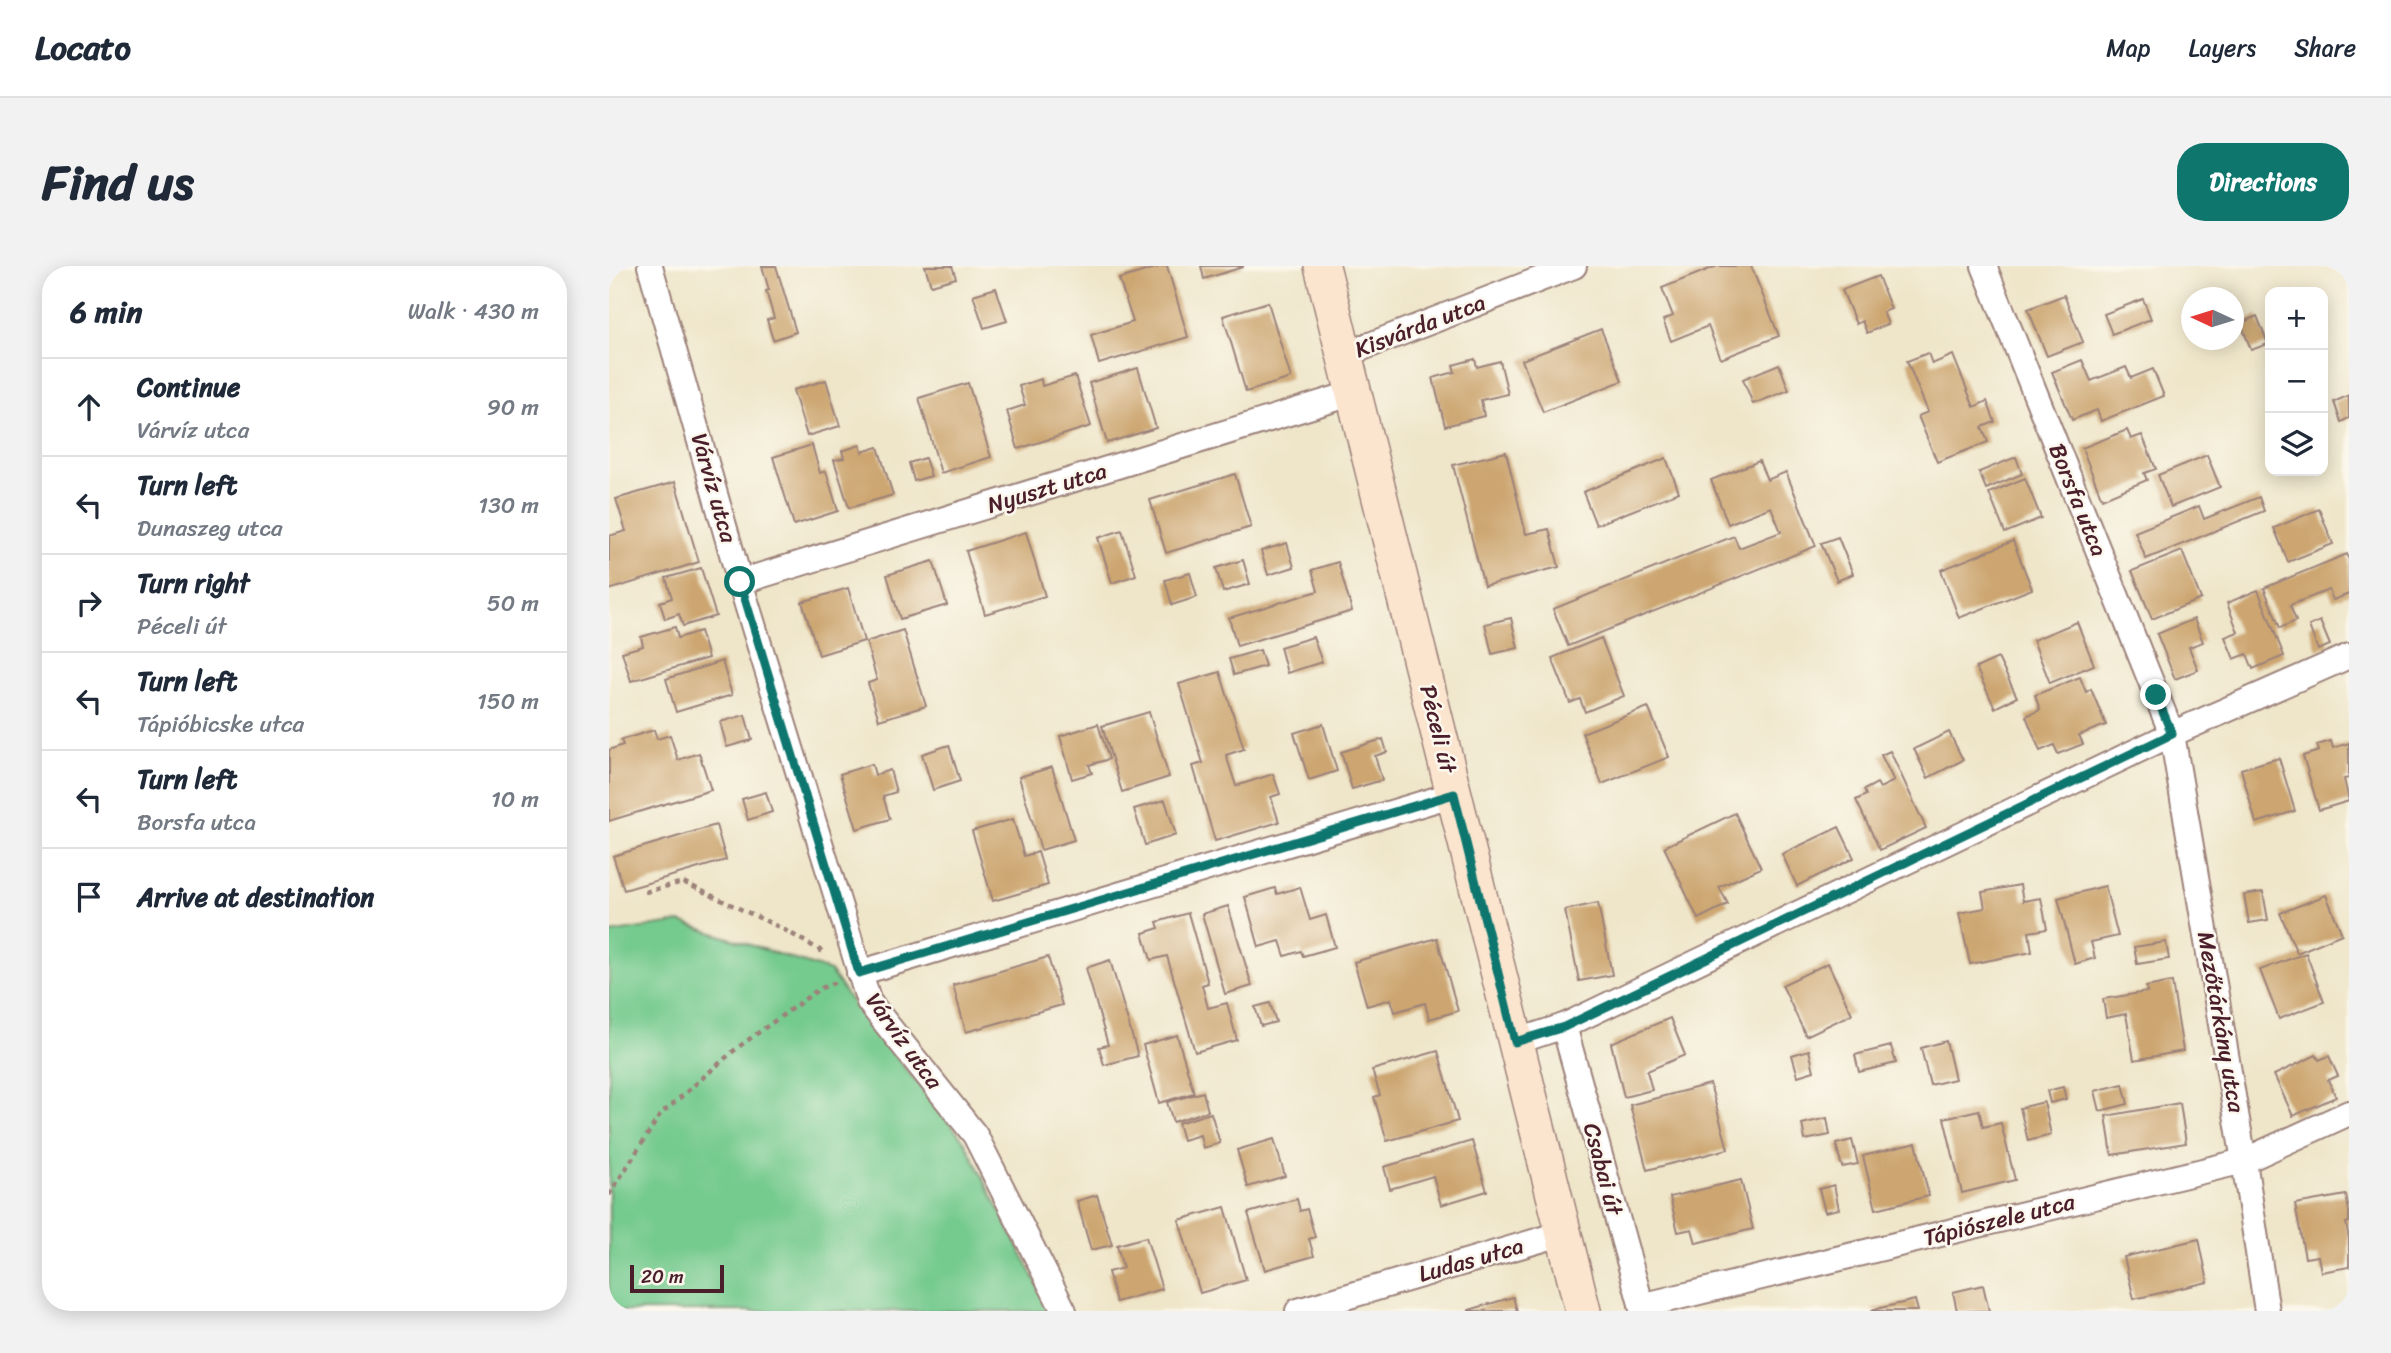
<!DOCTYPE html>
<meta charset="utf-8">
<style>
:root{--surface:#fff;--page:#f2f2f3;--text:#1f2937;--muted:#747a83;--line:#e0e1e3;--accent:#0f766e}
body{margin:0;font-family:Sriracha,sans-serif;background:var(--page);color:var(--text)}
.controls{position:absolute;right:21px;top:21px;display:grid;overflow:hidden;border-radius:14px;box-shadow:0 4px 18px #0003}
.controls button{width:63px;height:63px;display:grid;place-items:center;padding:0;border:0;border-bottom:2px solid var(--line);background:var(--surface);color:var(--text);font:35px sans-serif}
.compass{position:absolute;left:1572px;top:21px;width:63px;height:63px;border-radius:50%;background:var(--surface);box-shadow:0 4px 18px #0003;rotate:274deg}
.scale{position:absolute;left:21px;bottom:18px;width:94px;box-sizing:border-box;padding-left:7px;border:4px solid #4a1f2b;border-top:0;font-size:19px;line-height:24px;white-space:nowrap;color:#4a1f2b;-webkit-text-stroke:5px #fbf7ec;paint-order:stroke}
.stop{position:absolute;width:21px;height:21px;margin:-16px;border:5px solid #0f766e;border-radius:50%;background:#fff}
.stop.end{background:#0f766e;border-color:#fff;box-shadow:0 2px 7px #0008}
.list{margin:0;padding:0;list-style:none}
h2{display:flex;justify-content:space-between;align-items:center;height:91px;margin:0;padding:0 28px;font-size:30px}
h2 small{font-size:23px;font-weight:400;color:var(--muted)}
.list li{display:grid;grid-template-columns:46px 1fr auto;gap:21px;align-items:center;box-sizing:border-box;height:98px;padding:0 28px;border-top:2px solid var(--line)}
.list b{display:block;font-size:26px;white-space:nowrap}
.list p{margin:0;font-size:23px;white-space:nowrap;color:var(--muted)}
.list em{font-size:23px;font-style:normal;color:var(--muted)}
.icon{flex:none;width:38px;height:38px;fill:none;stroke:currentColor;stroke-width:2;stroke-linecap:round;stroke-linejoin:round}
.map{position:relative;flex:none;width:1740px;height:1045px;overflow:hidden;border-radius:28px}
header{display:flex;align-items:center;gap:42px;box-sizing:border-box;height:98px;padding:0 35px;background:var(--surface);border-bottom:2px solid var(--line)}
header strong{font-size:33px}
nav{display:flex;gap:38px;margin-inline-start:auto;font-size:24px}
.intro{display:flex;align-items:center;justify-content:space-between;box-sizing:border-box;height:168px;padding:0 42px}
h1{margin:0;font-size:49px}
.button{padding:18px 32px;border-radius:28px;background:var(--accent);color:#fff;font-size:24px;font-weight:700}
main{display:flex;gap:42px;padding:0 42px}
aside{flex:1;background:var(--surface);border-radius:28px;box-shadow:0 4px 18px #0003}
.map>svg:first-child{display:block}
.green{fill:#75ca8e;stroke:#60745c;stroke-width:2}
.building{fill:#cca570}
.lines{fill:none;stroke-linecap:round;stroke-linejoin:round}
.minor-casing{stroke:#9c827a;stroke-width:28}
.secondary-casing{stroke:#9c827a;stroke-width:38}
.path{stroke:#9c827a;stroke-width:4.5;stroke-dasharray:5 5;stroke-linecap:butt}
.minor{stroke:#fff;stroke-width:24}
.secondary{stroke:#fbe5cf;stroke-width:35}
.route{stroke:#0f766e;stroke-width:9}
.labels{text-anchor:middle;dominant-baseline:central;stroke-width:5;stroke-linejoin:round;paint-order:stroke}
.street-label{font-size:23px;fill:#4a1f2b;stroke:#fbf7ec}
</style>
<header>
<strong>Locato</strong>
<nav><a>Map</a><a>Layers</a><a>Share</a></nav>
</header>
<div class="intro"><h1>Find us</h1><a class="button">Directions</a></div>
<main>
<aside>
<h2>6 min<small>Walk · 430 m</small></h2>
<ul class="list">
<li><svg class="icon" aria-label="ahead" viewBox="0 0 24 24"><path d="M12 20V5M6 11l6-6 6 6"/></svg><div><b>Continue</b><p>Várvíz utca</p></div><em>90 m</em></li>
<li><svg class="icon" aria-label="left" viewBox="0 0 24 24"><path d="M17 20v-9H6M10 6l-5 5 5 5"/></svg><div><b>Turn left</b><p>Dunaszeg utca</p></div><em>130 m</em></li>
<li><svg class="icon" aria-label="right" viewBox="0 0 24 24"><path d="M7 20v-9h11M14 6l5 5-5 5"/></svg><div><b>Turn right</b><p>Péceli út</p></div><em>50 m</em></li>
<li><svg class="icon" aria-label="left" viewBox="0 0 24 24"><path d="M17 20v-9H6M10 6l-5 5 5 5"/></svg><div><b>Turn left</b><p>Tápióbicske utca</p></div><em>150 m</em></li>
<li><svg class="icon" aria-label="left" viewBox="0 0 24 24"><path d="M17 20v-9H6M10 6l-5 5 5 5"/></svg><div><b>Turn left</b><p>Borsfa utca</p></div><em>10 m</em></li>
<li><svg class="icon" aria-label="arrive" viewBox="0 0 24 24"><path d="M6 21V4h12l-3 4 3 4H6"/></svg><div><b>Arrive at destination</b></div></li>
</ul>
</aside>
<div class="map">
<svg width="1740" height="1045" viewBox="0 0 1740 1045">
<rect width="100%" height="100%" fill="#fbf7ec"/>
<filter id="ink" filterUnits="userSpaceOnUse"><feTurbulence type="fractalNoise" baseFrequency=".0143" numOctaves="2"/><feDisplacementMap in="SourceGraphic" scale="14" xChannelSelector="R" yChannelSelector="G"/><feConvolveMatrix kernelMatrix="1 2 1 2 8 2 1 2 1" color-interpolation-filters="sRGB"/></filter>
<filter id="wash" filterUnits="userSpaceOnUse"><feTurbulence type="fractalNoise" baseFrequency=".00686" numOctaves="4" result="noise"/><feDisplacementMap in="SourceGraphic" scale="28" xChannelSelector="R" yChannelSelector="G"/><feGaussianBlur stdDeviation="1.57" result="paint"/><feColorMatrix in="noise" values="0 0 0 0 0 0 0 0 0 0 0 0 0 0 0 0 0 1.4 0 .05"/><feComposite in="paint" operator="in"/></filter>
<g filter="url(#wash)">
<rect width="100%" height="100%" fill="#efe6ca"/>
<polygon class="green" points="71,656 221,705 246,741 356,876 442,1045 0,1045 0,667"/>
<g id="blocks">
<g class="building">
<polygon points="153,0 167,0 187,66 164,74 158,54 165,52 157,25 160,24"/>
<polygon points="316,0 343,0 347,12 322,19"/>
<polygon points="553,0 558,0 579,71 490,98 482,69 524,56 510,13"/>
<polygon points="592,0 634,0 634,1 595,13"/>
<polygon points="1108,0 1142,0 1170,70 1112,93 1099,60 1062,75 1054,54 1064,50 1053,22"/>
<polygon points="1269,10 1282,43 1274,46 1279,58 1258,67 1253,55 1247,58 1233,24"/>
<polygon points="387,22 398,55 375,62 364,29"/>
<polygon points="1455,29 1474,76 1438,90 1419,43"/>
<polygon points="1534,33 1542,53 1503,68 1495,48"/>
<polygon points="659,36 682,112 637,126 614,50"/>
<polygon points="1648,50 1659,78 1642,84 1632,57"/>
<polygon points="992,63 1013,115 934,146 913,94"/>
<polygon points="1319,87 1323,98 1344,89 1365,141 1378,135 1386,156 1373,161 1379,176 1328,196 1309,150 1319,146 1298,95"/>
<polygon points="866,93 868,101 891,95 899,128 872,134 875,150 836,160 824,112 846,106 844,99"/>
<polygon points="1473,94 1482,115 1517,101 1522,112 1544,103 1555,130 1492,155 1488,144 1463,154 1443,106"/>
<polygon points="1170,98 1180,124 1144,138 1134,113"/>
<polygon points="529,102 547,162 498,177 480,117"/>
<polygon points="466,110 482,160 409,183 398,145 416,139 410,120 432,113 433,120"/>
<polygon points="217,114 231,160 198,170 184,124"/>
<polygon points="359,117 382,191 332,207 310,132"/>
<polygon points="1740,129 1740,152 1732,156 1725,136"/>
<polygon points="1518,164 1522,173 1533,169 1547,203 1535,207 1538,214 1493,233 1473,182"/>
<polygon points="203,179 211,207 217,205 229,245 185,259 164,191"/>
<polygon points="251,179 253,186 269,181 284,229 240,242 225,194 235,192 233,185"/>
<polygon points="897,186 917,268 940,263 950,301 875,320 844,199"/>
<polygon points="1598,189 1611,221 1562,241 1549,209"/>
<polygon points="1407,191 1413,208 1377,223 1370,206"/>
<polygon points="316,192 322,210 305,215 300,197"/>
<polygon points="1057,192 1070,226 987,259 974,226"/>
<polygon points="1150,195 1158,214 1177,206 1207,280 959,380 944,343 1125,270 1130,282 1172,266 1162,241 1119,258 1102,214"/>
<polygon points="626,208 642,261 557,287 541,234"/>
<polygon points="1416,212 1432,252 1396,267 1380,227"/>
<polygon points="66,216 90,296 0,324 0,270 17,265 7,233"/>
<polygon points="1650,231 1655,245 1537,293 1526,266 1590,240 1595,253"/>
<polygon points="1710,243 1724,278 1679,296 1665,262"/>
<polygon points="513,264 527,309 503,317 489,272"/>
<polygon points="417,266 436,330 376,348 357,285"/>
<polygon points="1229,271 1244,308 1228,315 1212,277"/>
<polygon points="1404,275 1423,323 1350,352 1332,304"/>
<polygon points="678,277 685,301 659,309 652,285"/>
<polygon points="1573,285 1592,333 1543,353 1523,305"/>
<polygon points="1738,288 1740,294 1740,328 1724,334 1720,324 1681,339 1687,355 1671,362 1655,322"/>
<polygon points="634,294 641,318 614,326 607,302"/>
<polygon points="324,295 338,339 291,353 278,309"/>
<polygon points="729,296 743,345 628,380 620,352 709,325 703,304"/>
<polygon points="92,302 107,350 74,360 70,348 56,353 51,336 63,332 57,312"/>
<polygon points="581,307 588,331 563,339 556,314"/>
<polygon points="239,322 255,375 210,389 193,336"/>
<polygon points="1649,324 1675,390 1644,403 1638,388 1625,393 1616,371 1629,366 1618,337"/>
<polygon points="902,352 909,382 883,388 876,358"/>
<polygon points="1585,353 1594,376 1580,381 1589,404 1566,413 1548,368"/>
<polygon points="1711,355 1721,379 1709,384 1700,360"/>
<polygon points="1468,356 1485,399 1441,417 1424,374"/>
<polygon points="66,361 69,372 91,365 99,392 22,415 13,386 34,380 32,371"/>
<polygon points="294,364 317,440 270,454 259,417 268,414 257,376"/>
<polygon points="704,371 713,396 678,407 671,381"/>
<polygon points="992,372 1015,430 976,446 971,433 961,437 943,392"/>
<polygon points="651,384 656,400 625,409 620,393"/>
<polygon points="1389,392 1408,431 1386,442 1367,402"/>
<polygon points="113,395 123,429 67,446 57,413"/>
<polygon points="611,406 635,483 617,489 627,520 664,508 671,528 662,531 670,556 606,575 584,500 594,497 570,418"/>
<polygon points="1471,411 1477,426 1482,423 1497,459 1470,469 1474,478 1449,488 1445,479 1431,485 1417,450 1431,444 1426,429"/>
<polygon points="1039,441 1060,491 993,518 973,467"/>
<polygon points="540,446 560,511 513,526 493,460"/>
<polygon points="136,449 143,474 118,481 111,456"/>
<polygon points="489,458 500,493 480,499 483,507 463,513 451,470"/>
<polygon points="714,458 728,505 700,514 685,467"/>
<polygon points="45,464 48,473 61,469 69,494 90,487 102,524 0,555 0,484 14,479 12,474"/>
<polygon points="1340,466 1354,494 1319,512 1305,483"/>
<polygon points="774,473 778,486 766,490 773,514 743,523 732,486"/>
<polygon points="1722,475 1724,482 1740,477 1740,512 1735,513 1740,535 1710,544 1694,490 1710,485 1708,479"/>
<polygon points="340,479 351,515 324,524 313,488"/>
<polygon points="1281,485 1317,562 1271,584 1247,534 1257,529 1255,524 1268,517 1271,522 1285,515 1272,489"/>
<polygon points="1670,492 1686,545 1647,557 1632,503"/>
<polygon points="263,498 266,509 281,504 287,526 274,530 281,553 248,563 231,508"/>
<polygon points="443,501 465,574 432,584 410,511"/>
<polygon points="157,526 163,546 139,554 133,533"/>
<polygon points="556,534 567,569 536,579 525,543"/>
<polygon points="1126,547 1152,602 1110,621 1119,638 1089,653 1055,581"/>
<polygon points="404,553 415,590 429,586 439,619 384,635 363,565"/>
<polygon points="107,559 117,594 15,624 4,590"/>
<polygon points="1230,561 1245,592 1188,620 1173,588"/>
<polygon points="1411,619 1414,635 1432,632 1438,663 1420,666 1423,686 1361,698 1350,647 1376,642 1373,626"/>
<polygon points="1496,620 1509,670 1482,676 1486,692 1466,698 1449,632"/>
<polygon points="691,621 701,654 717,649 726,681 694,690 692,685 676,690 671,675 650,681 636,631 666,622 668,628"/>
<polygon points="1654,626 1659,654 1640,657 1635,629"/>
<polygon points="1717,629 1733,668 1688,687 1671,647"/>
<polygon points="989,637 1003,709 970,715 956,644"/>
<polygon points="619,640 643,720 616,728 593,648"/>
<polygon points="579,647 599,717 593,719 599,742 618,737 628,774 586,786 558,690 542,694 534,667 550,662 548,656"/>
<polygon points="828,672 849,745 820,753 816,737 786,746 782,733 758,740 745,696"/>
<polygon points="1557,676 1560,693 1528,698 1525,681"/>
<polygon points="1697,687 1715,736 1670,753 1651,704"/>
<polygon points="439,691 453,739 357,766 344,719"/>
<polygon points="501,694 529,790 495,799 490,781 499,779 477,702"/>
<polygon points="1219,697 1243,748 1197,770 1173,719"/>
<polygon points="1563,716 1574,785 1525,794 1517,748 1497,752 1494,733 1538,726 1537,721"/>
<polygon points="661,737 667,756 652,760 646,741"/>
<polygon points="1061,752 1076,789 1038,805 1043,824 1015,831 1002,777"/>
<polygon points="568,769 585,827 550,837 534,779"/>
<polygon points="1337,775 1346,813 1321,819 1312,782"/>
<polygon points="1282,780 1287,797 1250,806 1246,789"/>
<polygon points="1200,784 1205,805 1189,810 1183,789"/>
<polygon points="829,785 849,855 778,875 765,831 771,829 763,804"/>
<polygon points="1707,789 1710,794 1720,790 1729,810 1719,814 1727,831 1684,850 1665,809"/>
<polygon points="1101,818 1119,883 1038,904 1021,839"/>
<polygon points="1514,818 1519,838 1491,845 1486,825"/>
<polygon points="1454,821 1457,833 1441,837 1438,825"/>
<polygon points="594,826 599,845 564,856 558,836"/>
<polygon points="1435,836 1442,869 1419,875 1411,842"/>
<polygon points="1571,837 1577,877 1503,889 1497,850"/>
<polygon points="1370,844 1374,861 1392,857 1406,914 1353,927 1335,852"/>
<polygon points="602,847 611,877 594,882 591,869 574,874 569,857"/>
<polygon points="1218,852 1221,869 1196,874 1193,858"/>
<polygon points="665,873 676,910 639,921 628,884"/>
<polygon points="1243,874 1249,898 1233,901 1227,878"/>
<polygon points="863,875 878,925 832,939 824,910 781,923 775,901"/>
<polygon points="1307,877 1320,930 1267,943 1254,890"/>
<polygon points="1132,914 1144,963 1087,977 1083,963 1069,966 1061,931"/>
<polygon points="1225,919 1230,943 1216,946 1210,923"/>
<polygon points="488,929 503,979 482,984 468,935"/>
<polygon points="1737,929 1740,946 1740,956 1737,957 1740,973 1740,1001 1712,1006 1709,990 1696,992 1686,938"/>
<polygon points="688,933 691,945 698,943 706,971 700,973 705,990 656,1004 639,947"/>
<polygon points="616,941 637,1014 591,1027 570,954"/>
<polygon points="537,971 553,1023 507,1036 499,1006 514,1002 508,979"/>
<polygon points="1590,973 1599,1016 1525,1033 1515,991"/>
<polygon points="1374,1019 1380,1045 1348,1045 1344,1026"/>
<polygon points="904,1031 908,1045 860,1045 860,1044"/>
<polygon points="1306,1034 1309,1045 1263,1045 1263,1044"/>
</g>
</g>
</g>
<g filter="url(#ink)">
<use href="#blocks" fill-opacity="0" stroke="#9c827a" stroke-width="2"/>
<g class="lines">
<g class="minor-casing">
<g id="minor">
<polyline points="41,0 131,316 260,736 366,869 455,1045"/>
<polyline points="1375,0 1563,468 1635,895 1658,1045"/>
<polyline points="735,89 965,0"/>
<polyline points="131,316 745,127"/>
<polyline points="250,707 845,528"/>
<polyline points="955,760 1034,1045"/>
<polyline points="906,776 955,760 1563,468 1740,390"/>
<polyline points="1032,1040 1635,895 1740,847"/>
<polyline points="689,1045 955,967"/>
</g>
</g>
<g class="secondary-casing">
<polyline id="secondary" points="713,0 974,1045"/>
</g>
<g class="path">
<polyline points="36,626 74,616 174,663 216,687"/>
<polyline points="0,929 51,849 128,782 210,723 227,716"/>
</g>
<use href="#minor" class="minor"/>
<use href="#secondary" class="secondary"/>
</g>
</g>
<g class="lines" filter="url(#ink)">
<polyline class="route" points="131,316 250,707 845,528 906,776 955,761 1563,468 1547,429"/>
</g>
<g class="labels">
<g class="street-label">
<text transform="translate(811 60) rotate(-21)">Kisvárda utca</text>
<text transform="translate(105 222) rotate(74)">Várvíz utca</text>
<text transform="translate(438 222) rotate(-17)">Nyuszt utca</text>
<text transform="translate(1469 234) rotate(68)">Borsfa utca</text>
<text transform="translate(829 463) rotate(76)">Péceli út</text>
<text transform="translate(1612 756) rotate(80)">Mezőtárkány utca</text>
<text transform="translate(295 775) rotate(54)">Várvíz utca</text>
<text transform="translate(994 903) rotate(75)">Csabai út</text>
<text transform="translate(1390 954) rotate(-14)">Tápiószele utca</text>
<text transform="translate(862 994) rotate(-16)">Ludas utca</text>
</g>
</g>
</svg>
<div class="controls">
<button>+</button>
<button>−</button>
<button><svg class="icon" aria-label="layers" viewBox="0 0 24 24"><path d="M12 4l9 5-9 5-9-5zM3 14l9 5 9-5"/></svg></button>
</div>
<svg class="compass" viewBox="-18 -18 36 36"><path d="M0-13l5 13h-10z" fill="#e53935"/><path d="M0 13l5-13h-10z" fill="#747a83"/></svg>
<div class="scale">20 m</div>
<div class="stop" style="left:131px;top:316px"></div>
<div class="stop end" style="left:1547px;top:429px"></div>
</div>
</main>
